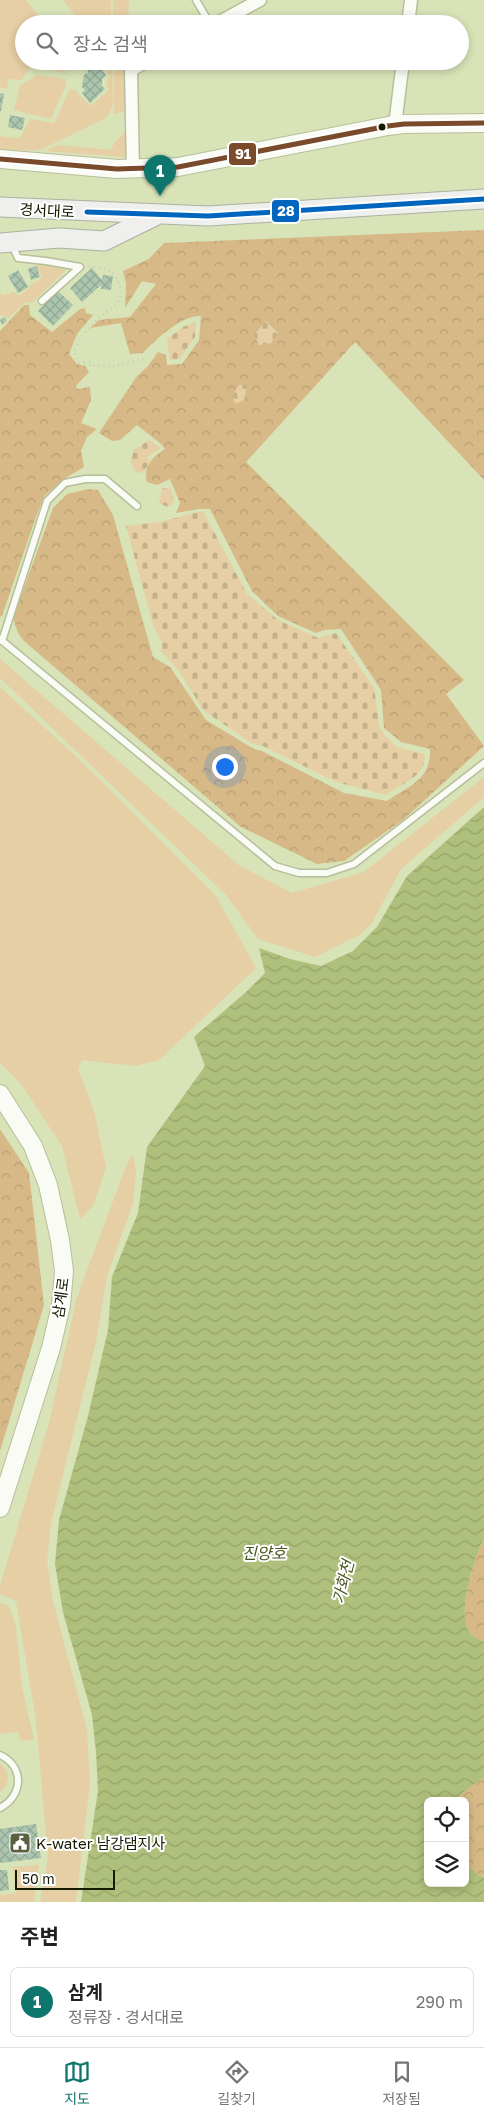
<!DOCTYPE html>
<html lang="ko">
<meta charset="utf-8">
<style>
:root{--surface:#fff;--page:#f6f6f6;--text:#202124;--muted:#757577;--line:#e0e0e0;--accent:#0f766e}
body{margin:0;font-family:"Golos Text","Noto Sans KR",sans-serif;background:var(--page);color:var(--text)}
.controls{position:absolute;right:15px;bottom:15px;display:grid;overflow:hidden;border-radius:8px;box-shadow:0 2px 8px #0003}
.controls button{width:45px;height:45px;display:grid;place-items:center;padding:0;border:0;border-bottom:1px solid var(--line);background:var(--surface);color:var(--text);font:25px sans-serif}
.scale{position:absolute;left:15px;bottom:12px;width:100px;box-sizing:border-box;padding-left:5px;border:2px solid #151b00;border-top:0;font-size:14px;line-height:18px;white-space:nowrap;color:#151b00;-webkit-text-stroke:4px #fff;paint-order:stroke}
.you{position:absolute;left:224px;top:766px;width:18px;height:18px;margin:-12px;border:4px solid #fff;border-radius:50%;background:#1a73e8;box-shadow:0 0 0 8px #1a73e833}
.badge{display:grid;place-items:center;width:32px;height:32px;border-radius:50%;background:var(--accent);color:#fff;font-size:16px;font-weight:700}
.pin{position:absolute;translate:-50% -41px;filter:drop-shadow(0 1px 2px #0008)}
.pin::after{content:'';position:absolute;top:26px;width:18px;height:15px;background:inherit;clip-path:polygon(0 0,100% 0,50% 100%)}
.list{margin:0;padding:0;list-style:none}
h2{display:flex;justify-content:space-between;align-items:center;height:65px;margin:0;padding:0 20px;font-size:21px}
h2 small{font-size:16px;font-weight:400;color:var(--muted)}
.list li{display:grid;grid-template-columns:32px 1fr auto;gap:15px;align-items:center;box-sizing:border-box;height:70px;margin:0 10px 10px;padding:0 10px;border:1px solid var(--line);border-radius:8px}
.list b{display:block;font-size:19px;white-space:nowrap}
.list p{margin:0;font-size:16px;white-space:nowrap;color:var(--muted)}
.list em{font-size:16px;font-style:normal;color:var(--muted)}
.icon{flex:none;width:28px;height:28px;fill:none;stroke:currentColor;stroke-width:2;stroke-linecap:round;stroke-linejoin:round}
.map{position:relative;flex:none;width:484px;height:1902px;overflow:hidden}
.search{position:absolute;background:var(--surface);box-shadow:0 2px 8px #0003;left:15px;right:15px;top:15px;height:55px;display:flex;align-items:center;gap:12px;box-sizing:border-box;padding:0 18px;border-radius:28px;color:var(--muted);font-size:19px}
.sheet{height:145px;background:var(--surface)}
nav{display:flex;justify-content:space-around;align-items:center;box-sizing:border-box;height:70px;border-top:1px solid var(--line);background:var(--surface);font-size:14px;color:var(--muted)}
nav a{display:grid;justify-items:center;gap:2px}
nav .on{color:var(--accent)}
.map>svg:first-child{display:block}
.green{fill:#e6cfa4}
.forest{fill:url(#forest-crowns)}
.cemetery{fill:url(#cemetery-stones)}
.water{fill:url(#water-waves)}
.building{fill:url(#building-cross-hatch)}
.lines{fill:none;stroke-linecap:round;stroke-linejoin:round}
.lane-casing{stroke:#b6bf9c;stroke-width:9}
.street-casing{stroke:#b6bf9c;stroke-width:15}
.secondary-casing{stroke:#b6bf9c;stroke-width:20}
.primary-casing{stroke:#adb0a2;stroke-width:21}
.path{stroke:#c8cbbf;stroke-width:2.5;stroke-dasharray:1 4;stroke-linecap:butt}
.lane{stroke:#f9fbf4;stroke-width:6}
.street{stroke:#f9fbf4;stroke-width:12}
.secondary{stroke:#f9fbf4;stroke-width:18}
.primary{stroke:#efefed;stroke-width:19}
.bus-1-casing{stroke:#fff;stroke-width:9}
.bus-2-casing{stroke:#fff;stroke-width:9}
.bus-1{stroke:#7a4b2a;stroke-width:5}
.bus-2{stroke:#0065bd;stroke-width:5}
.bus-dot{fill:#151b00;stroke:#fff;stroke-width:2}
.labels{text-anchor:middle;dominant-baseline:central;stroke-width:4;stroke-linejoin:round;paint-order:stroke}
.street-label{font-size:15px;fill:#151b00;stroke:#fff}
.poi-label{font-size:15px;fill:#151b00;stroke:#fff;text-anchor:start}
.water-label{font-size:16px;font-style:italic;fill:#4a561e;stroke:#fff}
.line-badge{stroke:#fff;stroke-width:2}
.badge-label{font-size:14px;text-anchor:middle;font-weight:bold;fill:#fff}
</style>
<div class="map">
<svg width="484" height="1902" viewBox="0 0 484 1902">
<defs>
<pattern id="forest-crowns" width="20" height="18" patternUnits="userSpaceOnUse" patternTransform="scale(1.25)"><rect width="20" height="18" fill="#d7b987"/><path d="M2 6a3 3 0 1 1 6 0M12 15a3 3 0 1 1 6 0" fill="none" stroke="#b89e73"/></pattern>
<pattern id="cemetery-stones" width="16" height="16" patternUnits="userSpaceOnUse" patternTransform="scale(1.25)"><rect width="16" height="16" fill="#e6cfa4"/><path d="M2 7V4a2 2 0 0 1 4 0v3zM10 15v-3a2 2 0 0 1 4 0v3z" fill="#c4b18b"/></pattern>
<pattern id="water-waves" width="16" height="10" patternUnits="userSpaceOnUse" patternTransform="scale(1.25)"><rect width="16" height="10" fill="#afbf7c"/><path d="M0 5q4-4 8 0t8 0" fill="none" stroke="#96a469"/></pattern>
<pattern id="building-cross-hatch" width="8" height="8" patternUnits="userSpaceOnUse" patternTransform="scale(1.25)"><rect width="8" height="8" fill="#abc5ae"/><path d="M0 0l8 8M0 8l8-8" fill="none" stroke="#92a994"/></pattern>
</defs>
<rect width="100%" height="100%" fill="#d8e3b7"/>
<g class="green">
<polygon points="0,0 26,0 42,20 41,24 24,24 24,61 34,61 22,80 8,79 7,89 0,87"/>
<polygon points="63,0 111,0 111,24 75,24 76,16"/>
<polygon points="113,0 129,0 128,24 113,24"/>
<polygon points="40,61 67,61 65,73 36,67"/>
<polygon points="72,61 91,61 84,67 71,67"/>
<polygon points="98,61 112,61 113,105 106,118 40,150 0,151 0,134 3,137 20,138 30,119 53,123 55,122 70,89 76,90 79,95 91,106 109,90 106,83 110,76"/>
<polygon points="114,61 127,61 125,111 114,114"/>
<polygon points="37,75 66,79 66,85 51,119 14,110 20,86"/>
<polygon points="126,131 129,156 124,157 45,151 58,145 111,150 114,143"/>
<polygon points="37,264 64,266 66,270 32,303 25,302 9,318 0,315 0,293 4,295 14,292 19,296 28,289 29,286 42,278"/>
<polygon points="0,659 240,866 292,893 364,872 484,777 484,797 401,869 372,923 361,934 315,957 258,939 226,895 0,678"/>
<polygon points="0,687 81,761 216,896 256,968 159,1060 135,1066 82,1060 78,1069 94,1111 106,1167 93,1206 80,1219 62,1146 21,1084 0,1063"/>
<polygon points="133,1154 136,1172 133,1203 107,1276 96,1342 51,1523 47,1560 53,1601 87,1730 90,1783 76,1902 40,1902 48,1858 36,1720 16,1601 0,1594 0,1586 49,1423 77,1297 127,1164"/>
<polygon points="0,1603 9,1606 16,1627 22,1687 34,1740 20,1741 19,1732 0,1734"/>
<path d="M0,1764C11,1772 10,1784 0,1792Z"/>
<polygon points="39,1865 34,1902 0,1902 0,1895 16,1893 13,1867"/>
</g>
<g class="forest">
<path d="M484,230V480L355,342L246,462L464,680L446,694L484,746L403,820L344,861L317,864L241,827L24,641L18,633L13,618L53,508L67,494L88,489L98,490L113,515L153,657L170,667L206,720L254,749L262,751L344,793L387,801C410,785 431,780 430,749L401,742L384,728L381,690L341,629L324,630L316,633L278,616L252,591L210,509H198L176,513L180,503L170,479L157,485L147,482C143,467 152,457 165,449L161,444L137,425L120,440L112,441L99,433L137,376L148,366L158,352L166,355L167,365L182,364L199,340L201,316C182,315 156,339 143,353L130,354L121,323L90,328L99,320L130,317L156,284L142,281L125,308L126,284L123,271L149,259L164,243Z"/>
<polygon points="24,305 29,305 30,315 52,332 80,309 85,308 86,313 93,315 77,334 69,354 77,364 85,366 89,372 76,386 77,389 90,387 91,400 81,423 97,429 87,437 81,451 84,467 67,477 45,495 37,514 2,616 0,617 0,331"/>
<polygon points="0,1129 29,1173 44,1305 0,1451"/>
<path d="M484,1539V1642C477,1639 470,1635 467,1627C459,1607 474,1558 484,1539Z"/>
<polygon points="484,1777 484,1878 465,1866 465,1801 452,1801"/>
</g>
<g class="cemetery">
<polygon points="266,321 278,333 271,343 259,345 254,335"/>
<polygon points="196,322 195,337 179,359 170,360 167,339 183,327"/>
<path d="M239,385H247L244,400L236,404C230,397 235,391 239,385Z"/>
<polygon points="149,440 161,448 148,456 149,463 143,473 136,472 130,462 134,450"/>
<polygon points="162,488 171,489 174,502 168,507 159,503"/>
<path d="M203,511L247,594L278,620L318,638L336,633L374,688L380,729L396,747L425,754C426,776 402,784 386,795L336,782L263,746L253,744L204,711L179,671L161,651L162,643L153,625L126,526L159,522Z"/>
</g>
<path class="water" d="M484,807V1539C474,1558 459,1607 467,1627C470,1635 477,1639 484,1642V1777L452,1801H428V1821L425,1825L424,1835L428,1843V1883H465V1866L484,1878V1902H81L98,1791L96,1752L92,1715L63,1612L55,1564L59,1520L88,1416L108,1330L112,1277L138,1213L147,1147L205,1066L194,1037L246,992L265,973L259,948L290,959L321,966L353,951L377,927L407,876Z"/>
<g class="building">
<polygon points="95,61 106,75 102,79 102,86 105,89 90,103 82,93 85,90 82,87 84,75 88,73 87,68"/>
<polygon points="0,93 4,94 1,111 0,111"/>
<polygon points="10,115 25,118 22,130 8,127"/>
<polygon points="37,266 40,277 31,280 28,269"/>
<polygon points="92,268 102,280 103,275 113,276 111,290 101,289 101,285 82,302 70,288"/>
<polygon points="18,270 28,287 18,293 8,276"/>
<polygon points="58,291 73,305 53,326 38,311"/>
<polygon points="4,317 7,320 2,325 0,320"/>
<polygon points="36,1824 41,1858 0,1863 0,1829"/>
<polygon points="0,1870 7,1870 9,1890 0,1891"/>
</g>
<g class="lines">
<g class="lane-casing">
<g id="lane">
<polyline points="196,0 210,24"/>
<polyline points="12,245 18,258 46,261 80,267 42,301"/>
<polyline points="0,639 275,866 299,873 327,873 354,864 484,763"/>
<polyline points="2,641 47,501 65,483 85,479 105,479 137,506"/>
<path d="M0,1755C25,1767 23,1796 0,1808"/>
</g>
</g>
<g class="street-casing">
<g id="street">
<polyline points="216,24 260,0"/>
<polyline points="408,24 411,0"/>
<polyline points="395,125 403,61"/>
<polyline points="133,170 131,70 147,61"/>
</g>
</g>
<g class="secondary-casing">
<g id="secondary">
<polyline points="0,159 117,169 178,167 388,126 404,124 484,123"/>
<polyline points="0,1094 33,1146 48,1185 60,1240 64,1271 61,1305 51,1348 0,1508"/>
</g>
</g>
<g class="primary-casing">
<g id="primary">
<polyline points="0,207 208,216 484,199"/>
<polyline points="0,243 59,238 104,241 155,216"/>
</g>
</g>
<path class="path" d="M89,267C102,267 112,268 118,281C127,302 111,307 99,318C89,328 78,339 74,352L78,362H91L90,366L106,365L110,367L147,358"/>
<use href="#lane" class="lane"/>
<use href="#street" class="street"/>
<use href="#secondary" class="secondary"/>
<use href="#primary" class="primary"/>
<g class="bus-1-casing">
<polyline id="bus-1" points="0,159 117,169 178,167 388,126 404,124 484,123"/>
</g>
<g class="bus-2-casing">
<polyline id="bus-2" points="87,212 208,216 484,199"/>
</g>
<use href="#bus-1" class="bus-1"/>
<use href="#bus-2" class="bus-2"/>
</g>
<defs>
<g id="civic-square" transform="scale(1.125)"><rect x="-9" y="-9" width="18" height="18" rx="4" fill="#596140" stroke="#fff"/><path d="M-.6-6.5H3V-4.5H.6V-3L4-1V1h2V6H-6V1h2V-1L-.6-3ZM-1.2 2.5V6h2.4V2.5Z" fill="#fff"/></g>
</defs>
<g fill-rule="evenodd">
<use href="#civic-square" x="20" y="1843"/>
</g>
<circle class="bus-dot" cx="382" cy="127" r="4.5"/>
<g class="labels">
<g class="street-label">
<text transform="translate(47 210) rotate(3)">경서대로</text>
<text transform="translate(60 1298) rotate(-82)">삼계로</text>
</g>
<g class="poi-label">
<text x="36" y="1843">K-water 남강댐지사</text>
</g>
<g class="water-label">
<text x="264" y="1553">진양호</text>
<text transform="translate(343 1582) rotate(-76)">가화천</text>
</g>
</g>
<g class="line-badge">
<rect x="228" y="142" width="29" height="24" rx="5" fill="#7a4b2a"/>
<rect x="271" y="199" width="29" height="24" rx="5" fill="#0065bd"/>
</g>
<g class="badge-label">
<text x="243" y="159">91</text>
<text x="286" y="216">28</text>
</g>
</svg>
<div class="controls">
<button><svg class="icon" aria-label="locate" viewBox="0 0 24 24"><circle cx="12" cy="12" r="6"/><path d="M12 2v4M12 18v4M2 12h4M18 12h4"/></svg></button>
<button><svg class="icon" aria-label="layers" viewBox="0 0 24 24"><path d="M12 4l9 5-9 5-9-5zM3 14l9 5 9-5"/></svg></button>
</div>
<div class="scale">50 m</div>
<div class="you"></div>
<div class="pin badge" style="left:160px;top:196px">1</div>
<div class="search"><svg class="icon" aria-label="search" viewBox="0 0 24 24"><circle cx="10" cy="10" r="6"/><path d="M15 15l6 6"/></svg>장소 검색</div>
</div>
<section class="sheet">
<h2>주변<small></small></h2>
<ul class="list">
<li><span class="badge">1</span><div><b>삼계</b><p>정류장 · 경서대로</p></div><em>290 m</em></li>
</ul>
</section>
<nav>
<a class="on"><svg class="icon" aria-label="map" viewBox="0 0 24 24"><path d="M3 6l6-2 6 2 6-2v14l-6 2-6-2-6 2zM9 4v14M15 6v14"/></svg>지도</a>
<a><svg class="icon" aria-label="directions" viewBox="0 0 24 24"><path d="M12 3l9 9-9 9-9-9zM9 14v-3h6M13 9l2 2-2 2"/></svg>길찾기</a>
<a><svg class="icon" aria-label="saved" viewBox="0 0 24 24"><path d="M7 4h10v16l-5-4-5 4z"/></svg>저장됨</a>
</nav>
